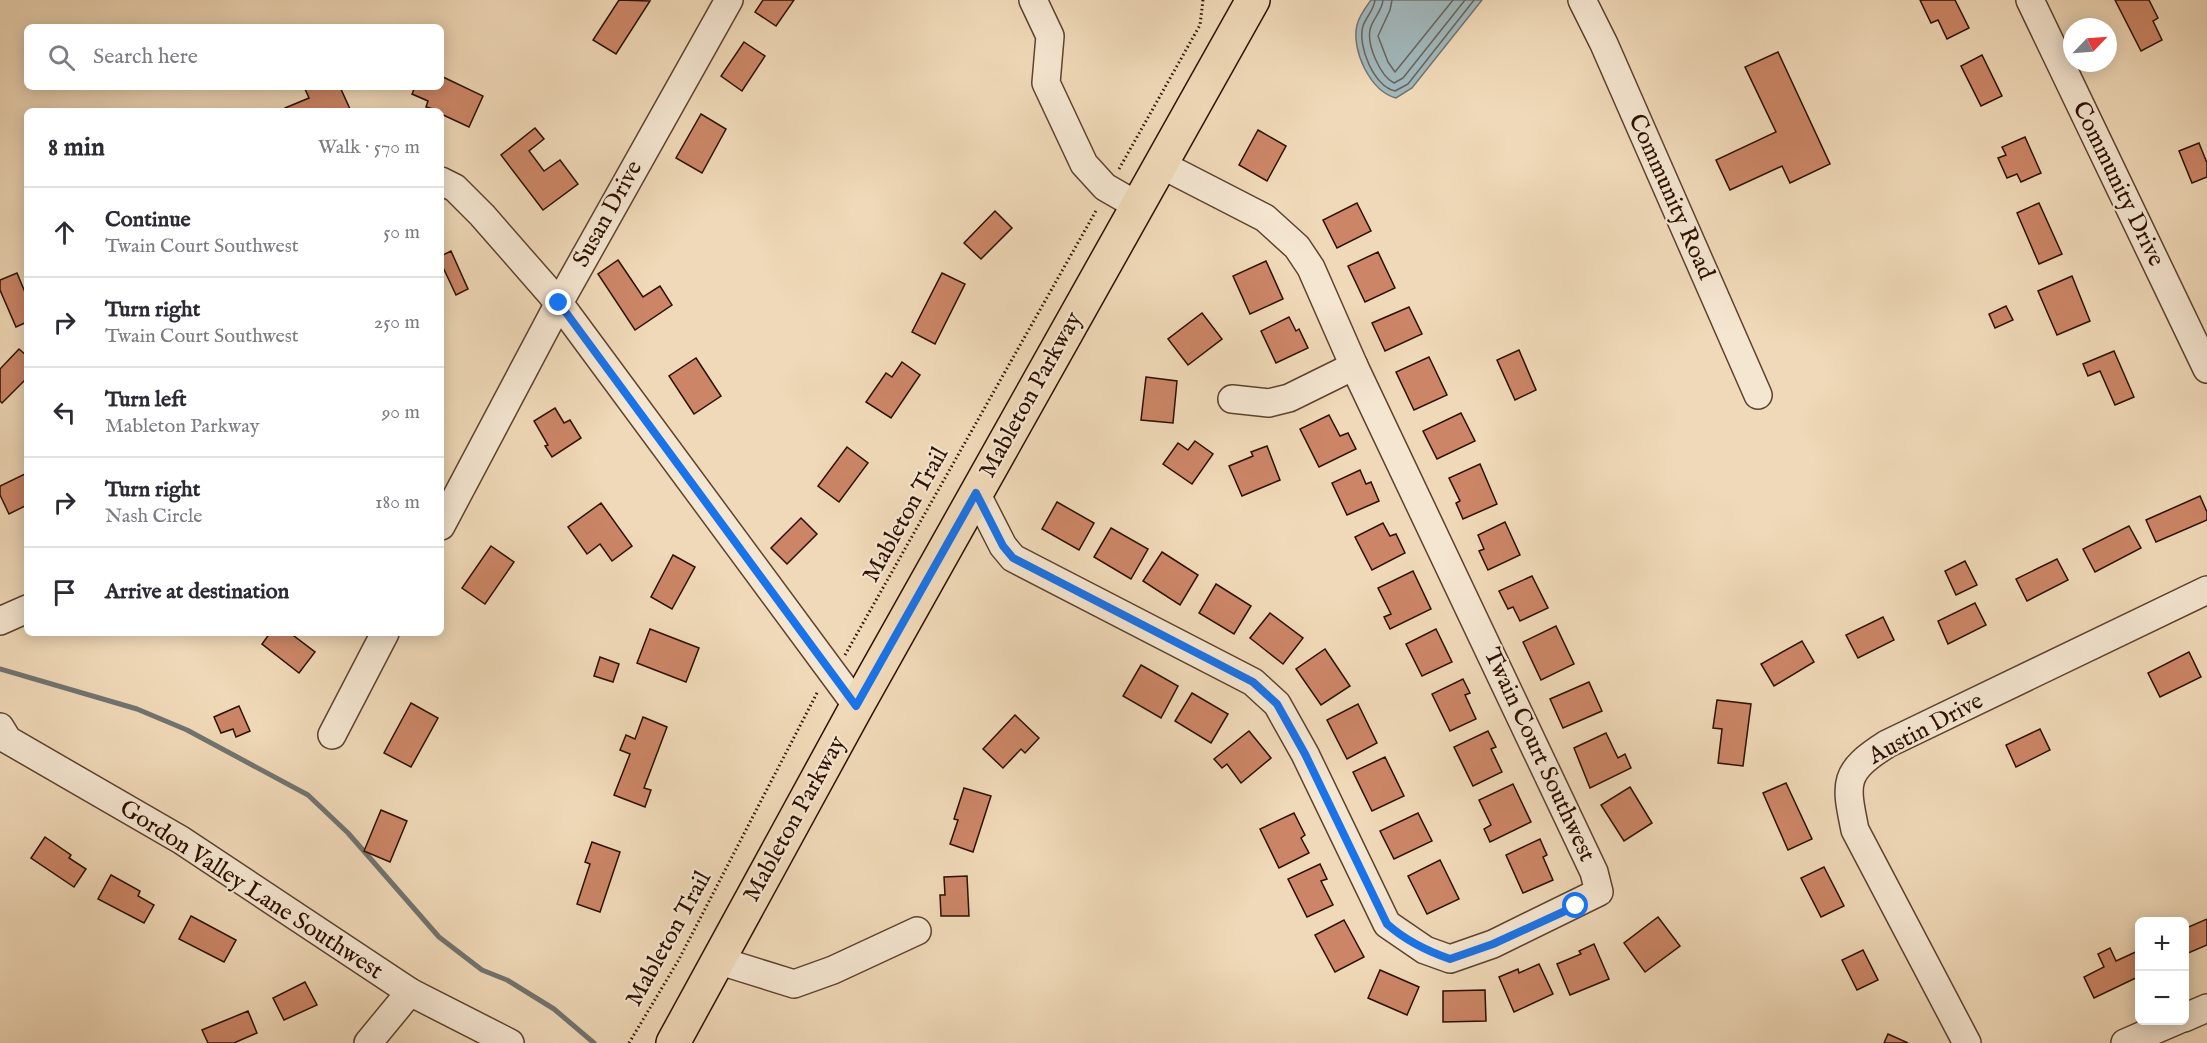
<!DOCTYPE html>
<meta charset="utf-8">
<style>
:root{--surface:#fff;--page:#f2f2f3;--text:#2b2b33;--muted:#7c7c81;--line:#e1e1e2}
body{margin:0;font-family:"IM FELL English",serif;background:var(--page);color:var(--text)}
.controls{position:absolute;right:18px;bottom:18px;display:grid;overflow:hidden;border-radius:9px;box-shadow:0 3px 15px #0003}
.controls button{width:54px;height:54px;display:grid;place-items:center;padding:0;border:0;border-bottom:2px solid var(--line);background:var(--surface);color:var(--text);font:30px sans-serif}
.compass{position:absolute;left:2063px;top:18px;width:54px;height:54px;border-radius:50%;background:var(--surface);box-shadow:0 3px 15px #0003;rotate:65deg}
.stop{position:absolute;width:18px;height:18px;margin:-14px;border:4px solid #1a73e8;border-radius:50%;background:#fff}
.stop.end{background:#1a73e8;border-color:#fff;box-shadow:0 2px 6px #0008}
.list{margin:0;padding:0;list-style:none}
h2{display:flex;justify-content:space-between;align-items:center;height:78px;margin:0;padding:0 24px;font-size:26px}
h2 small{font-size:20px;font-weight:400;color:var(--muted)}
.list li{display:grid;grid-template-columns:39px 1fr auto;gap:18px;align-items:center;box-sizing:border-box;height:90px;padding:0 24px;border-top:2px solid var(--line)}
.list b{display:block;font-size:22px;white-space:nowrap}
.list p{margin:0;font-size:20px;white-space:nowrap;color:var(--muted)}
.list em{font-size:20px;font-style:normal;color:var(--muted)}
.icon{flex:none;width:33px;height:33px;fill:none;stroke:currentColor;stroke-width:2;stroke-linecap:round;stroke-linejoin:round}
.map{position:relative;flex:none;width:2207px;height:1043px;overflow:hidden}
.search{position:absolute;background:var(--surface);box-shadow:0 3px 15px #0003;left:24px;top:24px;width:420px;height:66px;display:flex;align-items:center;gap:15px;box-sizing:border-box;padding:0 21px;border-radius:9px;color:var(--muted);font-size:22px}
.panel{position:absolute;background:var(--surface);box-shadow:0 3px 15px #0003;left:24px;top:108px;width:420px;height:528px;border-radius:9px}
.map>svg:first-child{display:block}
.water{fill:#a1b7bb;stroke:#727470;stroke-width:1.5}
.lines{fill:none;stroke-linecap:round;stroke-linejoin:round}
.shore{stroke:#66645e;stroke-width:1.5}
.stream{stroke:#727470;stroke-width:5}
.building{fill:#cc8667;stroke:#2c1000;stroke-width:1.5}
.minor-casing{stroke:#5d422e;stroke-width:30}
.major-casing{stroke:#2c1000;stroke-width:36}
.path{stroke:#2c1000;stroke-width:3;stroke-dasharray:1.5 3;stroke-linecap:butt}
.minor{stroke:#f5e6d1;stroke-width:27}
.major{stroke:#f0d9b8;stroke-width:33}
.route{stroke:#1a73e8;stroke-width:8}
.labels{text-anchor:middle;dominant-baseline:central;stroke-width:4.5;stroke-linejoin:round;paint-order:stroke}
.street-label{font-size:24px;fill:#2c1000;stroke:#f5e6d1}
</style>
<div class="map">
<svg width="2207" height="1043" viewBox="0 0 2207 1043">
<rect width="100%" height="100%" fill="#f0d9b8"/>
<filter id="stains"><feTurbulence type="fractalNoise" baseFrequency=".00333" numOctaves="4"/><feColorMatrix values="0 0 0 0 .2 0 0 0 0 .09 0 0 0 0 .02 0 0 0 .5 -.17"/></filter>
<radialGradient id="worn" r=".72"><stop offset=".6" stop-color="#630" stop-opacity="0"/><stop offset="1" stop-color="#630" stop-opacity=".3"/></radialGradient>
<path class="water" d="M1371,0H1482L1412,88L1396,98C1370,91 1351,50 1357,25C1359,16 1366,7 1371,0Z"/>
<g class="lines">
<g class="shore">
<path d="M1375,0C1374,10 1366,17 1363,26C1357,45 1374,87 1395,91L1408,84L1474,0"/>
<path d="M1383,0C1382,12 1372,19 1370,30C1367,45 1380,76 1394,83L1403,78L1465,0"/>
<polyline points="1392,0 1390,10 1378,36 1388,62 1395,72 1453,0"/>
</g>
<polyline class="stream" points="0,669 137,709 187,730 308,795 348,833 439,937 482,970 507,980 554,1009 594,1043"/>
</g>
<g class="building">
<polygon points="619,0 650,1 616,54 593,40"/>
<polygon points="763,0 794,0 776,26 755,12"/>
<polygon points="1920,0 1955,0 1969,28 1947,39 1938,20 1931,23"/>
<polygon points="2115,0 2149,0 2158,18 2153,21 2162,40 2141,51"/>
<polygon points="744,42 765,56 742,91 721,76"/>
<polygon points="1778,52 1830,164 1790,183 1782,166 1730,190 1716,160 1776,132 1745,67"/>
<polygon points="1982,55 2002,96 1981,106 1961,66"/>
<polygon points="441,76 483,96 469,127 441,114 441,111 426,107 428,101 412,94 415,87 441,87"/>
<polygon points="309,87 340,87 350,109 286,111 285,108 309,98 305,89"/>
<polygon points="701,114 726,129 702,173 676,158"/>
<polygon points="535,128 544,139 529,151 544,171 560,160 578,184 543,210 501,155"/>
<polygon points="1258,130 1286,146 1267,181 1239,165"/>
<polygon points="2025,137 2041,173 2021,182 2017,174 2007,178 1998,158 2006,155 2002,147"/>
<polygon points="2199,143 2207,163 2207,177 2192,183 2179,151"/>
<polygon points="1357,203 1371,231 1337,248 1323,220"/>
<polygon points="2039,203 2062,254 2039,264 2017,213"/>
<polygon points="995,211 1012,228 981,259 964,243"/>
<polygon points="451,251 468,289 456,295 441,263 441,256"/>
<polygon points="1378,252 1395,288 1365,302 1348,266"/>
<polygon points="618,260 643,297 660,286 672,305 635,330 598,274"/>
<polygon points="1266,261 1283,299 1250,314 1233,276"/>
<polygon points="17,273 27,297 27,322 16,327 0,290 0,280"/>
<polygon points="942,273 965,284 935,344 912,332"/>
<polygon points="2072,276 2090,321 2057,335 2038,291"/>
<polygon points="2006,306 2013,320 1995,328 1989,314"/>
<polygon points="1409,307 1422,334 1385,351 1372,323"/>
<polygon points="1202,313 1222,339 1188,365 1168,339"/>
<polygon points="1289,317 1296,331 1299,329 1308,348 1276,363 1261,331"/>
<polygon points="19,349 27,356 27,378 2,403 0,401 0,369"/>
<polygon points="1519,350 1536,390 1515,400 1497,360"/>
<polygon points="2114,351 2134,397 2115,405 2100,371 2088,376 2083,364"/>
<polygon points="1429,357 1447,395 1414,410 1396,372"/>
<polygon points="696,358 721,396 694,414 669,376"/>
<polygon points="902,362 920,375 891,418 866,402 886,373 892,377"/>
<polygon points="1146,377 1177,381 1173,423 1141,420"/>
<polygon points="555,408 564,423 570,420 581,438 552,457 545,446 548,445 534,421"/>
<polygon points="1461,413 1475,441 1437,459 1423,431"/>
<polygon points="1329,415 1340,436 1348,433 1356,449 1319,467 1300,429"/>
<polygon points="1195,441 1213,454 1192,484 1163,464 1178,443 1188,450"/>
<polygon points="1267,446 1280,480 1242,496 1229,466 1253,456 1251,452"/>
<polygon points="847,447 868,463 839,502 818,486"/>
<polygon points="1480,464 1497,504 1463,519 1456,503 1460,501 1449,478"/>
<polygon points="1360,470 1366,484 1371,482 1379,501 1347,515 1332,483"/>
<polygon points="27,473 27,505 9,514 0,495 0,486"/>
<polygon points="2200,496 2207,512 2207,520 2156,542 2146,520"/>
<polygon points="1057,502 1094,523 1079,550 1042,529"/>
<polygon points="601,503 632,546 612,561 600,544 587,554 568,527"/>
<polygon points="801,518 817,534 787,564 771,548"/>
<polygon points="1505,522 1520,555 1488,570 1479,551 1484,549 1478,535"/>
<polygon points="1383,523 1390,536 1396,534 1405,553 1372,570 1355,537"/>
<polygon points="2129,526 2141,548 2095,572 2083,549"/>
<polygon points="1111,528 1148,549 1131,579 1094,557"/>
<polygon points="491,546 514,562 485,604 462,588"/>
<polygon points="1162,552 1198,575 1180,605 1143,581"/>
<polygon points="673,555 695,567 672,609 651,597"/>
<polygon points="2057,559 2068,580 2027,601 2016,579"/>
<polygon points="1965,561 1977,585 1956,595 1945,571"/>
<polygon points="1413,571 1431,609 1390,629 1384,617 1391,614 1378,588"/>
<polygon points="1532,576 1548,608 1520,621 1513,607 1508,609 1499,591"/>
<polygon points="1216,584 1251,606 1234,634 1199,613"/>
<polygon points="1975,603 1986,625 1948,644 1938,621"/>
<polygon points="1270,613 1303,638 1283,664 1250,638"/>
<polygon points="1883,617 1894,640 1858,658 1846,635"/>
<polygon points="1556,626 1574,664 1541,680 1523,642"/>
<polygon points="650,629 699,648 686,682 637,663"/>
<polygon points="1436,629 1452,662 1422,676 1406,644"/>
<polygon points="270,633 290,633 315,652 299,673 262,644"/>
<polygon points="1802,641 1814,662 1774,686 1761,664"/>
<polygon points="1325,649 1350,686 1321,705 1296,669"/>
<polygon points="2189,652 2201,677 2160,697 2148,673"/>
<polygon points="600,657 619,664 613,682 594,676"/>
<polygon points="1141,665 1178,686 1161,718 1123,696"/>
<polygon points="1463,679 1470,693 1465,695 1476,719 1450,731 1432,694"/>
<polygon points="1589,682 1602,711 1563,728 1550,699"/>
<polygon points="1192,693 1228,714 1211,743 1175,721"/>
<polygon points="1717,700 1751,704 1743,766 1718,763 1722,729 1713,728"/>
<polygon points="411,703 438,718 411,767 384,753"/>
<polygon points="1358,704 1377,743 1347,759 1327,720"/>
<polygon points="239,706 250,731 236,737 233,729 221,733 214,717"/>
<polygon points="1015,715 1039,738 1025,753 1021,749 1003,768 983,749"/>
<polygon points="643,717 667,727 644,788 651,790 645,807 614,795 630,754 620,750 626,735 635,739"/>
<polygon points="2040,729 2050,750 2016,767 2006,745"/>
<polygon points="1249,731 1271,758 1241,783 1227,764 1222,768 1214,759"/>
<polygon points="1488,731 1496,747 1491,749 1502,772 1473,786 1454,747"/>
<polygon points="1606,733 1618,758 1625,754 1631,768 1590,788 1574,748"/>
<polygon points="1385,757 1404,796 1372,811 1353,772"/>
<polygon points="1786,783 1812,839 1788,850 1763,793"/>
<polygon points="1513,784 1531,822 1490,842 1484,829 1491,825 1479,800"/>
<polygon points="1630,787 1652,823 1624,841 1601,805"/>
<polygon points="964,788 991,796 973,852 950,844 958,820 954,819"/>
<polygon points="381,810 407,821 390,862 364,851"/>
<polygon points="1294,813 1305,835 1301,838 1309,853 1279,868 1260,829"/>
<polygon points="1418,813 1432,841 1394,859 1380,831"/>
<polygon points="45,837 71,855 69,858 86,869 74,887 31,858"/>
<polygon points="1540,839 1547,855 1543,857 1553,880 1523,893 1506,855"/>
<polygon points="592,842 620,852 600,912 577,904 590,864 585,862"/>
<polygon points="1440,860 1459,899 1427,914 1408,876"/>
<polygon points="1320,864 1327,879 1321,881 1333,905 1307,917 1288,879"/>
<polygon points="1824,867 1844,906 1821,917 1801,878"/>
<polygon points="111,875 140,891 138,896 154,905 144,923 98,899"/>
<polygon points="967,876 969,916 941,916 940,895 945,895 944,877"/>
<polygon points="191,916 236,940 224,962 179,939"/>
<polygon points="1658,917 1680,946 1645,972 1624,943"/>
<polygon points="2207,919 2207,945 2186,954 2184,929"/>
<polygon points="1344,920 1364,957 1335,972 1315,935"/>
<polygon points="1594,944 1609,979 1570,995 1557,964 1581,954 1579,951"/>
<polygon points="2110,948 2116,961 2140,950 2140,976 2094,998 2084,977 2104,967 2098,954"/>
<polygon points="1863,950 1878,980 1857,990 1842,960"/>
<polygon points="1539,964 1553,994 1514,1012 1499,977 1518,969 1519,973"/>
<polygon points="1380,970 1419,987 1407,1015 1368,998"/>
<polygon points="305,982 317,1005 284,1020 273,998"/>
<polygon points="1485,990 1486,1021 1443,1022 1443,991"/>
<polygon points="248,1011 257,1033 234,1043 208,1043 202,1030"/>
<polygon points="1888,1034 1908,1043 1884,1043"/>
</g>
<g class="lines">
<g class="minor-casing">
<g id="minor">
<polyline points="1033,0 1050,36 1046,83 1084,164 1105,187 1138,206"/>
<polyline points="1582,0 1604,44 1758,395"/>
<polyline points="2030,0 2207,369"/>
<polyline points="441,181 455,188 482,215 559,303 857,706"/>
<polyline points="1232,399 1269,403 1289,398 1354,366"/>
<polyline points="976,493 1003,546 1013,558 1253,682 1277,704 1305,754 1387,924 1425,950 1450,959 1493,944 1599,892 1594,872 1354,366 1311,268 1297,247 1265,218 1162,165"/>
<polyline points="441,526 559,303 729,0"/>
<polyline points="0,621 27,609"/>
<polyline points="0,727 8,740 181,840 410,992 510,1043"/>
<polyline points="332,735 385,633"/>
<polyline points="717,960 794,984 833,970 917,931"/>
<polyline points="2184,1018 2207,1008"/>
<polyline points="368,1043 410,992"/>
<path d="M1967,1043L1855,830C1845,782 1843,772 1887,744L2207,590"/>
<polyline points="2125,1043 2178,1020"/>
</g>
</g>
<g class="major-casing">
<polyline id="major" points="673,1043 857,706 1253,0"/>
</g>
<g class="path">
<polyline points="1119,169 1200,25 1203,0"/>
<polyline points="845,655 1097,209"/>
<polyline points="629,1043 678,961 818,691"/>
</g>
<use href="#minor" class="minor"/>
<use href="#major" class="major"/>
</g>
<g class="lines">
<path class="route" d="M559,303L856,706L976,493L1003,546L1013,558L1253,682L1277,704L1305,754L1387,924C1406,941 1427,951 1450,959L1493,944L1576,906"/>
</g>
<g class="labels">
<g class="street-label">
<text transform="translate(2118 184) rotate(64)">Community Drive</text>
<text transform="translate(1671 197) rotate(66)">Community Road</text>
<text transform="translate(608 214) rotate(-61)">Susan Drive</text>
<text transform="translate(1031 395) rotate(-61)">Mableton Parkway</text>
<text transform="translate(906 515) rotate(-61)">Mableton Trail</text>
<text transform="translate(1926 729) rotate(-28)">Austin Drive</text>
<text transform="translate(1539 755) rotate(65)">Twain Court Southwest</text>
<text transform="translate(795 819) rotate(-61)">Mableton Parkway</text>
<text transform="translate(251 890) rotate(33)">Gordon Valley Lane Southwest</text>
<text transform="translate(669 939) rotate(-61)">Mableton Trail</text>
</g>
</g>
<rect width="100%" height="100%" filter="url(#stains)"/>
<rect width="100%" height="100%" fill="url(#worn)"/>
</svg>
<div class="controls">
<button>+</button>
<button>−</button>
</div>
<svg class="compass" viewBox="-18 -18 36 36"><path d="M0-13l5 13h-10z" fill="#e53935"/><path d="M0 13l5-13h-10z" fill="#7c7c81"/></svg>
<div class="stop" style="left:1576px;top:906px"></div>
<div class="stop end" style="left:559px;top:303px"></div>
<div class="search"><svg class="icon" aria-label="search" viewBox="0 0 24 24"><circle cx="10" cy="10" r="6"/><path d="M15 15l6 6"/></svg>Search here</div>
<section class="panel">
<h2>8 min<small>Walk · 570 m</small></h2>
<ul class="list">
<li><svg class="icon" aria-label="ahead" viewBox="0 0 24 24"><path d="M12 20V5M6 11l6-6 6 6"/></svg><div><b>Continue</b><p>Twain Court Southwest</p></div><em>50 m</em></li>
<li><svg class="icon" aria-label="right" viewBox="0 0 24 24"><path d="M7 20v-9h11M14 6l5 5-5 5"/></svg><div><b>Turn right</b><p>Twain Court Southwest</p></div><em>250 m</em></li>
<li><svg class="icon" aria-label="left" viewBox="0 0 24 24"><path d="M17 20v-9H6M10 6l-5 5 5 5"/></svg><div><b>Turn left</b><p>Mableton Parkway</p></div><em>90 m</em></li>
<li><svg class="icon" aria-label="right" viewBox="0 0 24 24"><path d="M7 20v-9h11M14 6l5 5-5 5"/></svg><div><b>Turn right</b><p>Nash Circle</p></div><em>180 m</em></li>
<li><svg class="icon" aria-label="arrive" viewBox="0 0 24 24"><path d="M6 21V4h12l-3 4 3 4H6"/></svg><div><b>Arrive at destination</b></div></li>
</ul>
</section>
</div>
